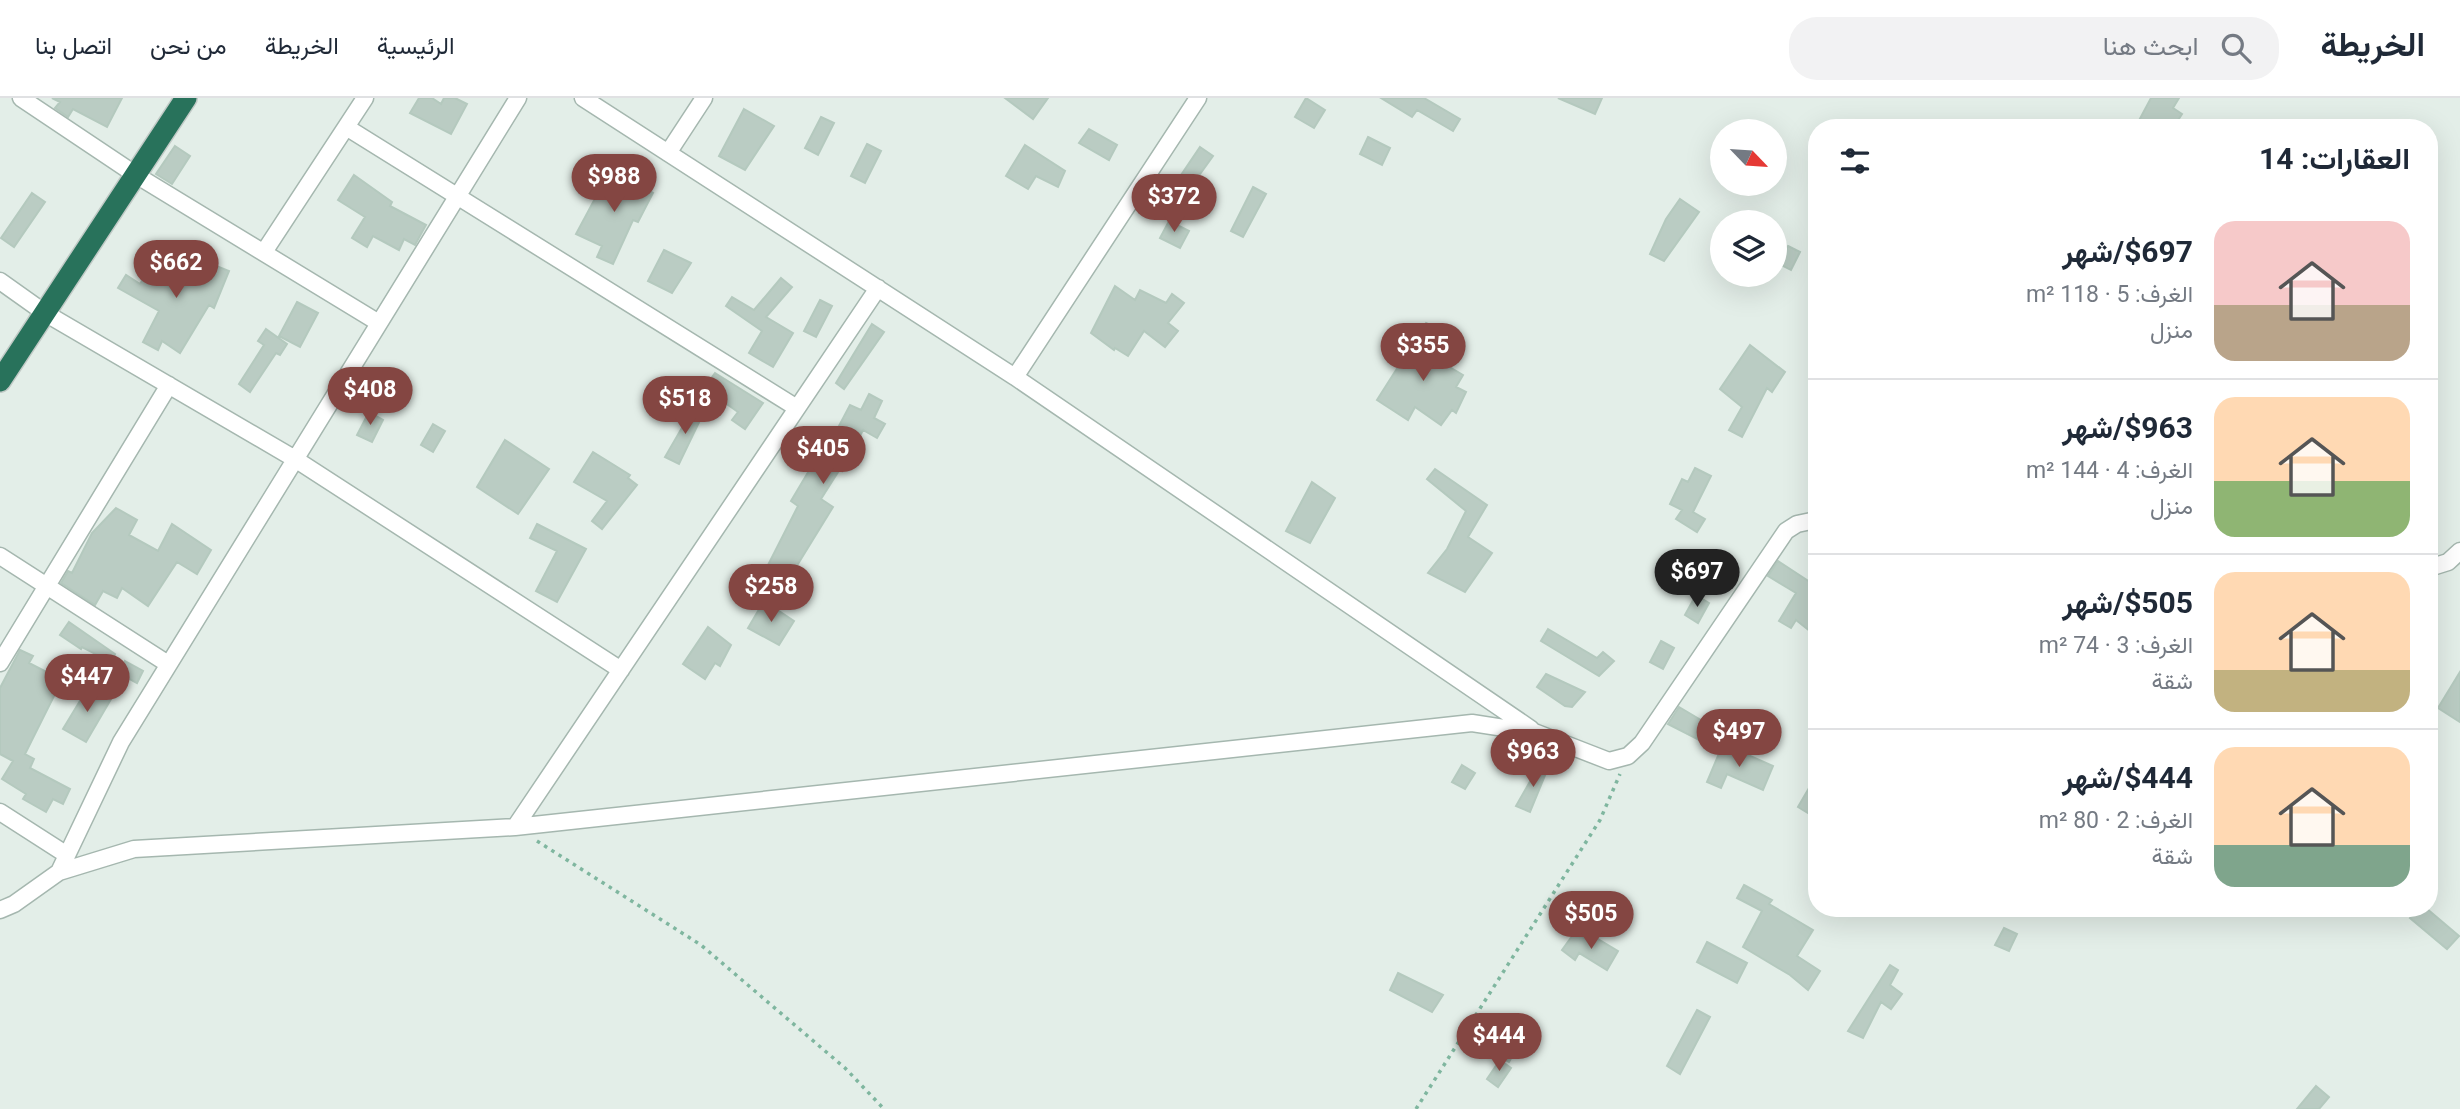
<!DOCTYPE html>
<html lang="ar">
<meta charset="utf-8">
<style>
body{margin:0;font-family:Roboto,Vazirmatn,sans-serif;background:#f2f2f3;color:#1f2937;direction:rtl;height:100vh;display:flex;flex-direction:column;font-size:26px;white-space:nowrap}
*{box-sizing:border-box;margin:0}
p{font-size:23px;color:#747a83}
.icon{flex:none;width:38px;height:38px;fill:none;stroke:currentColor;stroke-width:2;stroke-linecap:round;stroke-linejoin:round}
.map{position:relative;flex:1;overflow:hidden;direction:ltr}
.sheet{position:absolute;left:1808px;top:21px;width:630px;height:798px;display:flex;flex-direction:column;background:#fff;border-radius:28px;box-shadow:0 7px 28px #0002;direction:rtl}
.sheet>*{flex:none}
.needle{width:46px;rotate:115deg}
.buttons{position:absolute;left:1710px;top:21px;display:grid;gap:14px}
.buttons a{display:grid;place-items:center;width:77px;height:77px;border-radius:50%;background:#fff;box-shadow:0 7px 28px #0002;font-size:35px}
.price{position:absolute;translate:-50% -60px;padding:0 16px;border-radius:24px;background:#844642;color:#fff;font-size:23px;line-height:46px;filter:drop-shadow(0 2px 4px #0008)}
.price::after{content:'';position:absolute;left:50%;top:42px;width:21px;height:16px;margin-left:-10px;background:inherit;clip-path:polygon(0 0,100% 0,50% 100%)}
.price.current{background:#222;color:#fff}
ul{padding:0;list-style:none}
li{display:flex;align-items:center;gap:21px;height:175px;padding:0 28px}
li+li{border-top:2px solid #e0e1e3}
li span{display:grid;place-items:center;flex:none;width:196px;height:140px;border-radius:21px;color:#555}
li>.icon{margin-inline-start:auto}
span .icon{width:84px;height:84px;fill:#fffc;stroke-width:1}
li b{font-size:30px}
h2{display:flex;justify-content:space-between;align-items:center;height:84px;padding:0 28px;font-size:30px}
header{display:flex;align-items:center;gap:42px;box-sizing:border-box;height:98px;padding:0 35px;background:#fff;border-bottom:2px solid #e0e1e3}
header strong{font-size:33px}
nav{display:flex;gap:38px;margin-inline-start:auto;font-size:24px}
.search{width:490px;height:63px;background:#f2f2f3;display:flex;align-items:center;gap:18px;box-sizing:border-box;padding:0 24px;border-radius:28px;color:#747a83;font-size:26px}
.map>svg:first-child{display:block}
.building{fill:#baccc3;stroke:#b4c9be;stroke-width:2}
.lines{fill:none;stroke-linecap:round;stroke-linejoin:round}
.street-casing{stroke:#a5b7af;stroke-width:19}
.highway-casing{stroke:#c1cac6;stroke-width:24}
.path{stroke:#7fb69f;stroke-width:3.5;stroke-dasharray:3.5 5;stroke-linecap:butt}
.street{stroke:#fff;stroke-width:16}
.highway{stroke:#28725b;stroke-width:21}
</style>
<header>
<strong>الخريطة</strong>
<div class="search"><svg class="icon" aria-label="search" viewBox="0 0 24 24"><circle cx="10" cy="10" r="6"/><path d="M15 15l6 6"/></svg>ابحث هنا</div>
<nav><a>الرئيسية</a><a>الخريطة</a><a>من نحن</a><a>اتصل بنا</a></nav>
</header>
<div class="map">
<svg width="2460" height="1011" viewBox="0 0 2460 1011">
<rect width="100%" height="100%" fill="#e3eee8"/>
<path class="building" d="M52,0h70l-15,29 -34,-18 -5,8 -13,-9 5,-6z
M419,0h13l9,6 3,-6h11l12,6 -16,30 -41,-21z
M1005,0h43l-15,21z
M1306,0l19,12 -11,18 -19,-11z
M1381,0h43l36,21 -7,12 -36,-21 -5,7z
M1558,0h44l-7,16z
M2151,0h28l-6,10 9,6 -9,14h-38z
M744,11l30,17 -29,44 -26,-14z
M821,19l13,6 -16,32 -13,-7z
M1089,31l28,16 -8,15 -30,-17z
M1368,39l22,11 -8,17 -22,-11z
M867,46l14,7 -16,32 -14,-7z
M1025,47l40,26 -7,16 -22,-11 -8,13 -22,-13z
M175,48l15,10 -18,28 -16,-10z
M1200,49l13,9 -28,39 -12,-8z
M611,71l42,24 -15,29 -5,-2 -20,44 -16,-7 5,-11 -26,-12z
M354,77l38,27 -2,4 36,19 -11,20 -11,-6 -5,11 -26,-14 -6,11 -15,-9 13,-21 -27,-17z
M1253,89l13,7 -23,43 -12,-6z
M32,95l13,9 -31,45 -13,-9z
M1680,101l19,13 -35,49 -14,-7 16,-35z
M1169,123l20,10 -9,17 -20,-10z
M1788,148l12,6 -9,18 -12,-6z
M664,152l27,13 -19,30 -24,-12z
M157,159l35,21 12,-17 25,10 -15,37 -5,-3 -29,48 -18,-12 -4,9 -15,-8 16,-31 -41,-23 8,-13 14,9z
M781,180l11,9 -26,30 27,16 -20,34 -24,-14 13,-22 -36,-25 6,-9 22,13z
M1115,188l20,14 5,-10 26,13 6,-9 12,9 -16,20 10,8 -13,16 -21,-16 -16,25 -13,-8 -1,2 -23,-17z
M820,202l12,6 -16,31 -12,-6z
M297,204l21,11 -18,34 -21,-11z
M1426,225l12,6 -12,24 37,22 -7,12 10,5 -10,21 -4,-3 -11,15 -26,-18 -7,13 -31,-20z
M872,226l12,8 -40,57 -8,-6z
M266,231l21,15 -7,11 -4,-2 -26,39 -11,-8 25,-39 -6,-4z
M1750,247l35,27 -13,20 -5,-4 -25,49 -13,-7 13,-23 -22,-18z
M715,275l48,30 -18,26 -13,-9 6,-8 -34,-24z
M869,296l13,7 -8,17 11,6 -8,14 -14,-8 -21,41 -2,-2 -19,30 12,8 -43,70 -22,-12 30,-59 -7,-5 25,-42 4,3 30,-57 11,5z
M694,309l10,5 -25,52 -14,-7z
M369,314l14,8 -11,22 -15,-7z
M433,326l12,7 -12,21 -12,-7z
M505,342l44,29 -31,45 -41,-27z
M593,354l37,23 -2,3 9,7 -35,44 -10,-8 15,-20 -33,-19z
M1695,370l16,8 -18,36 12,7 -8,13 -21,-13 6,-9 -12,-6 12,-25 6,3z
M1435,371l52,36 -19,32 24,16 -27,39 -37,-19 19,-24 19,-38 -39,-32z
M1312,384l23,16 -25,45 -24,-12z
M116,410l21,12 -8,15 29,16 14,-27 39,26 -14,24 -20,-12 -29,44 -26,-18 -5,10 -14,-7 -8,14 -34,-22 7,-12 4,2 20,-40z
M537,426l49,25 -29,53 -21,-11 21,-40 -27,-13z
M1778,463l38,25v50l-20,-16 -5,8 -12,-7 17,-28 -28,-17z
M1696,497l13,8 -11,20 -13,-8z
M764,503l30,20 -15,24 -31,-17z
M69,524l46,32 -4,8 -29,-15 -1,2 -21,-14z
M708,529l23,18 -11,21 -5,-3 -10,16 -22,-15z
M1548,531l49,29 6,-6 11,9 -15,15 -58,-35z
M1661,543l13,7 -11,21 -13,-7z
M20,552l13,6 -4,7 33,17 -37,74 9,5 -4,9 40,21 -7,15 -10,-5 -7,13 -23,-13 3,-5 -24,-15 11,-18 -13,-7v-66z
M125,563l18,10 -6,12 -18,-10z
M2460,574v50l-22,-14z
M1546,576l39,18 -13,15 -7,-1 -28,-19z
M89,588l22,13 -25,43 -23,-13z
M1679,609l30,18 -8,16 -33,-17z
M1723,646l50,22 -10,24 -36,-16 -6,14 -14,-6z
M1540,666l8,4 -18,44 -14,-6z
M1462,667l13,8 -10,16 -13,-7z
M1816,678v42l-18,-11z
M1744,787l28,15 -3,4 44,26 -16,26 23,15 -12,19 -18,-15 -47,-28 19,-36 -25,-13z
M2418,810h8l33,28 -12,13 -37,-31z
M2004,830l13,6 -8,17 -14,-6z
M1575,834l18,12 3,-6 22,13 -11,19 -28,-17 -4,7 -13,-10z
M1707,844l40,21 -10,20 -40,-21z
M1890,867l8,5 -8,15 12,9 -11,15 -10,-7 -18,36 -15,-7z
M1398,875l45,22 -11,17 -42,-22z
M1697,912l13,7 -30,57 -13,-8z
M1471,927l21,12 5,-9 24,13 -12,21 -45,-24z
M1500,962l11,8 -13,19 -11,-8z
M2316,988l13,11 -10,12h-22z"/>
<g class="lines">
<g class="street-casing">
<path id="street" d="M21,0l115,77 243,148
M583,0l432,279 516,352
M346,29l451,281
M668,55l36,-55
M264,154l101,-154
M0,183l45,32 250,146 326,211
M1015,279l183,-279
M0,458l168,108
M2429,470l19,-6 12,-11
M0,565l169,-278
M0,714l67,43
M515,729l363,-539
M59,774l62,-130 397,-644
M0,812l14,-6 45,-32 75,-23 381,-22 957,-104 65,10 72,28 19,-5 14,-13 144,-212 11,-7 19,-4"/>
</g>
<g class="highway-casing">
<path id="highway" d="M0,283l186,-283"/>
</g>
<path class="path" d="M537,743l164,104 144,123 39,41
M1416,1011l184,-289 20,-46"/>
<use href="#street" class="street"/>
<use href="#highway" class="highway"/>
</g>
</svg>
<div class="buttons">
<a><svg class="needle" viewBox="-14 -14 28 28"><path d="M0-13l5 13h-10z" fill="#e53935"/><path d="M0 13l5-13h-10z" fill="#747a83"/></svg></a>
<a><svg class="icon" aria-label="layers" viewBox="0 0 24 24"><path d="M12 4l9 5-9 5-9-5zM3 14l9 5 9-5"/></svg></a>
</div>
<b class="price" style="left:614px;top:116px">$988</b>
<b class="price" style="left:1174px;top:136px">$372</b>
<b class="price" style="left:176px;top:202px">$662</b>
<b class="price" style="left:1423px;top:285px">$355</b>
<b class="price" style="left:370px;top:329px">$408</b>
<b class="price" style="left:685px;top:338px">$518</b>
<b class="price" style="left:823px;top:388px">$405</b>
<b class="price current" style="left:1697px;top:511px">$697</b>
<b class="price" style="left:771px;top:526px">$258</b>
<b class="price" style="left:87px;top:616px">$447</b>
<b class="price" style="left:1739px;top:671px">$497</b>
<b class="price" style="left:1533px;top:691px">$963</b>
<b class="price" style="left:1591px;top:853px">$505</b>
<b class="price" style="left:1499px;top:975px">$444</b>
<section class="sheet">
<h2>العقارات: 14<svg class="icon" aria-label="filters" viewBox="0 0 24 24"><path d="M4 7h16M4 17h16"/><circle cx="9" cy="7" r="2"/><circle cx="15" cy="17" r="2"/></svg></h2>
<ul>
<li><span style="background:linear-gradient(#f6c9c9 60%,#b9a48a 0)"><svg class="icon" aria-label="home" viewBox="0 0 24 24"><path d="M3 11l9-7 9 7M6 9v11h12V9"/></svg></span><div><b>$697/شهر</b><p>الغرف: 5 · 118 m²</p><p>منزل</p></div></li>
<li><span style="background:linear-gradient(#ffd9b3 60%,#8fb573 0)"><svg class="icon" aria-label="home" viewBox="0 0 24 24"><path d="M3 11l9-7 9 7M6 9v11h12V9"/></svg></span><div><b>$963/شهر</b><p>الغرف: 4 · 144 m²</p><p>منزل</p></div></li>
<li><span style="background:linear-gradient(#ffd9b3 70%,#c2b280 0)"><svg class="icon" aria-label="home" viewBox="0 0 24 24"><path d="M3 11l9-7 9 7M6 9v11h12V9"/></svg></span><div><b>$505/شهر</b><p>الغرف: 3 · 74 m²</p><p>شقة</p></div></li>
<li><span style="background:linear-gradient(#ffd9b3 70%,#7fa58c 0)"><svg class="icon" aria-label="home" viewBox="0 0 24 24"><path d="M3 11l9-7 9 7M6 9v11h12V9"/></svg></span><div><b>$444/شهر</b><p>الغرف: 2 · 80 m²</p><p>شقة</p></div></li>
</ul>
</section>
</div>
